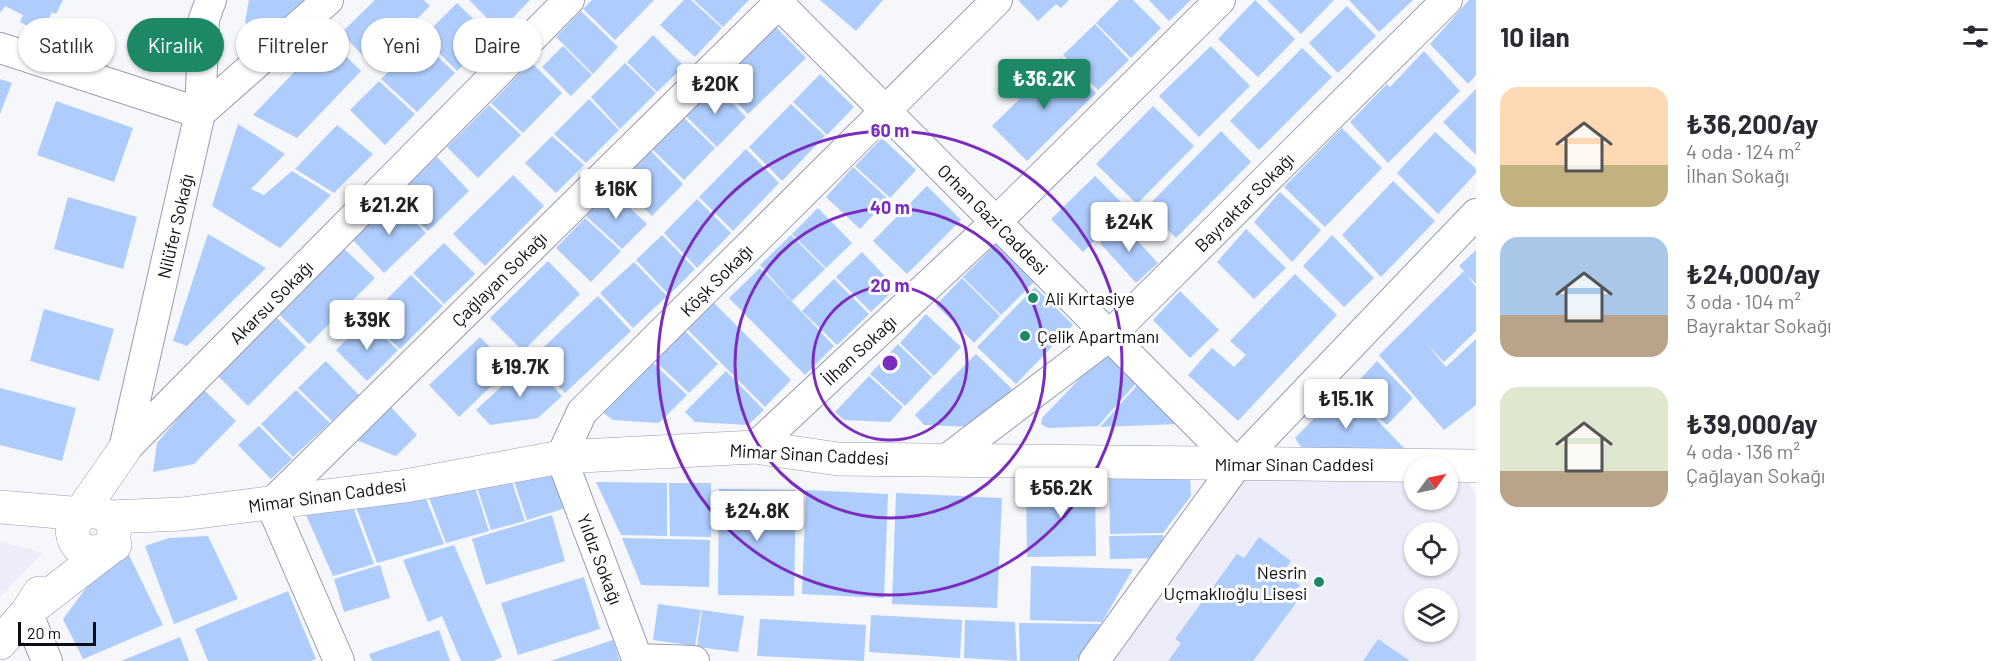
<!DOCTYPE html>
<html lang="tr">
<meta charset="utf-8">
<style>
body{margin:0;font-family:Barlow,sans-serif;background:#f7f7f7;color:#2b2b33;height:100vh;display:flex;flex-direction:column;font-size:22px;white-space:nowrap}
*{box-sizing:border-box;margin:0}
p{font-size:20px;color:#7c7c81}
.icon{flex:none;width:33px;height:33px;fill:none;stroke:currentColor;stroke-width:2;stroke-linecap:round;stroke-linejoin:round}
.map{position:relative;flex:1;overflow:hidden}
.details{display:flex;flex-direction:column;background:#fff;width:540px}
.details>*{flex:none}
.top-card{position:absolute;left:18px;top:18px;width:570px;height:54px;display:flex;gap:12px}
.needle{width:39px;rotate:57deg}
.tools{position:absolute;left:1404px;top:456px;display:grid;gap:12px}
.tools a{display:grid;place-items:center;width:54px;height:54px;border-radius:50%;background:#fff;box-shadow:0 2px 4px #0004;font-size:30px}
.scale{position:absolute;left:18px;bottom:15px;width:78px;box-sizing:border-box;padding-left:6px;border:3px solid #0d0d15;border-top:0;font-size:16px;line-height:21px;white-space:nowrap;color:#0d0d15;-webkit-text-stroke:4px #fff;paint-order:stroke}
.price{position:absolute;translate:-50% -51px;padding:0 14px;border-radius:6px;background:#fff;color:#222;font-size:20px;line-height:39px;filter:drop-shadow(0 2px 3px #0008)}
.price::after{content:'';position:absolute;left:50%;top:36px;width:18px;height:14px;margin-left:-9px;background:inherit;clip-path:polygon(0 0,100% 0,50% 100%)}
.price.active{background:#1c8865;color:#fff}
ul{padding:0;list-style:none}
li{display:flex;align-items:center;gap:18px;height:150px;padding:0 24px}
li span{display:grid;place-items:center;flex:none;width:168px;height:120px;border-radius:18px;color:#555}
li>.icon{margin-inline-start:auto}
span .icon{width:72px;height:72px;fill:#fffc;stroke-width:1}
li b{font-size:26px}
h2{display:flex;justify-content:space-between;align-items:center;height:72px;padding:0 24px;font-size:26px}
.pill{padding:0 21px;border-radius:27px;background:#fff;box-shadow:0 2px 4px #0004;font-size:21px;line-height:54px}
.pill.active{background:#1c8865;color:#fff}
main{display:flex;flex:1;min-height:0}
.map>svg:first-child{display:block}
.built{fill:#ecedf9;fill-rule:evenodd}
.building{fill:#aecdfd}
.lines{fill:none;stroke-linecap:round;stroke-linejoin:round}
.minor-casing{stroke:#999bb0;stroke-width:32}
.tertiary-casing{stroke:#999bb0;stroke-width:34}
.minor{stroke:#fff;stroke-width:30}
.tertiary{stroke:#fff;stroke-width:33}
.ring{fill:none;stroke:#7b2cbf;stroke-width:3}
.poi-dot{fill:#1c8865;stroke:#fff;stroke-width:2}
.labels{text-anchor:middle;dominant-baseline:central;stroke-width:6;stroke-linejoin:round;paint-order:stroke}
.street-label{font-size:18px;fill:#0d0d15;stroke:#fff}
.poi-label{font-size:18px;fill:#0d0d15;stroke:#fff;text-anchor:start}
.centre{fill:#7b2cbf;stroke:#fff;stroke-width:3}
.ring-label{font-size:18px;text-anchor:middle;font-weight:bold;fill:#7b2cbf;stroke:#fff;stroke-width:6;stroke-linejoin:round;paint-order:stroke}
</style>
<main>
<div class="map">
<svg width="1476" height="661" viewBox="0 0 1476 661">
<rect width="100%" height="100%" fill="#f6f7fb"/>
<path class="built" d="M1237,477l177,2v21h34v-20h18l10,14v167h-370zM1414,532h34v34h-34zM1414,598h34v34h-34z
M0,541l43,12 -43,44z"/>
<path class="building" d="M0,0h63l-7,14 -4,-2 -11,21 -21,-11 3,-7 -18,-9 -5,7z
M249,0h62l-46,43 -20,-21z
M375,0h49l6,6 -59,58 -30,-31z
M469,0h61l-30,31z
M592,0h62l-39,40 -32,-31z
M684,0h7l31,28 -27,29 -35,-32z
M694,0h55l-26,27z
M820,0h63l-27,31z
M1018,0h51l-8,8 -5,-4 -18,17z
M1119,0h14l28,28 -30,30 -35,-35z
M1149,0h42l-22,21z
M1255,0l40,39 -37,38 -40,-38z
M1267,0h67l-33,34z
M1349,0h64l-34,32z
M1469,0h7v75l-8,9 -38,-40z
M457,3l35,34 -35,34 -34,-34z
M1347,6l29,30 -38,37 -29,-30z
M581,11l37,36 -25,27 -37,-37z
M1095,24l34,36 -31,30 -35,-35z
M774,25l32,33 -58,56 -32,-32z
M653,35l31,31 -27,26 -30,-30z
M327,38l34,33 -64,67 -44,-23z
M420,40l35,33 -38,39 -36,-33z
M563,46l29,29 -21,21 -29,-29z
M1211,46l39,40 -51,51 -40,-41z
M1302,48l30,29 -73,73 -29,-29z
M1424,51l36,40 -72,72 -38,-41 37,-38 3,3z
M1061,58l35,35 -69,68 -35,-35z
M531,62l31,31 -39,40 -32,-30z
M625,63l31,30 -36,36 -29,-32z
M820,74l34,33 -27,28 -34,-33z
M0,79l12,4 -12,31z
M379,81l36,33 -30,31 -35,-35z
M714,84l32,33 -29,30 -33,-33z
M1476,89v66l-33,-33z
M589,99l30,31 -33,33 -32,-29z
M56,101l77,27 -19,54 -77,-27z
M791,104l34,32 -43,45 -33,-34z
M489,105l32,30 -43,43 -31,-31z
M1153,106l41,40 -57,58 -41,-40z
M682,116l33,32 -31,32 -33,-32z
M238,124l47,30 -34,35 13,6 28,-24 39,24 -51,53 -68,-42z
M337,125l36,29 -39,39 -39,-24z
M1342,128l40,40 -57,59 -41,-40z
M1221,131l30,31 -75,76 -30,-30z
M1435,132l41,37v4l-38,41 -41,-41z
M552,136l32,29 -28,28 -31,-30z
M882,138l34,32 -26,28 -35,-32z
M746,149l33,34 -46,48 -34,-34z
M651,151l32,33 -31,32 -33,-33z
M437,157l32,34 -41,40 -33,-34z
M853,167l35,32 -28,30 -34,-32z
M513,175l31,31 -59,60 -32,-32z
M1095,176l32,32 -44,44 -32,-33z
M1393,181l42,40 -54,56 -39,-42z
M927,186l34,34 -54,54 -34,-33z
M611,190l36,34 -25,25 -36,-33z
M1280,192l41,38 -29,32 -38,-40z
M68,197l69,20 -14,52 -69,-20z
M697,199l34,34 -34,35 -33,-35z
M393,200l33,33 -42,40 -32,-34z
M818,208l34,35 -26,25 -34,-34z
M585,218l36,33 -30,31 -35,-34z
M1121,223l37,40 -22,20 -36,-40z
M1246,229l40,39 -32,31 -37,-37z
M208,234l58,34 -79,78 -14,-5z
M662,235l33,34 -26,26 -33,-35z
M791,235l34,34 -33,32 -32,-36z
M1332,235l42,43 -30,29 -41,-41z
M444,243l31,31 -31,30 -31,-31z
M996,244l38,38 -33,33 -38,-38z
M341,246l34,32 -66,66 -33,-33z
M1476,250v34l-10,-10 10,13v44l-32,31 -19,-20 21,25 30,-28v66l-32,25 -65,-75 85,-84 -5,-5z
M862,252l34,36 -25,24 -35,-35z
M548,261l32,33 -57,57 -33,-33z
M634,262l33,34 -34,32 -33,-35z
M760,268l74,78 -29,29 -76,-77z
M1295,274l42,41 -99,106 -50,-46 24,-27 22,19 12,-12 -16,-14z
M411,275l32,31 -43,43 -33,-30z
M962,278l38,38 -26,27 -38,-38z
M834,279l35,35 -32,31 -35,-34z
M1035,287l38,38 -57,59 -39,-37z
M1180,291l39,39 -29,28 -37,-38z
M598,296l33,35 -66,62 -33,-35z
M713,302l78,78 -26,27 -79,-79z
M44,309l70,20 -15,52 -69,-20z
M273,314l33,33 -58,59 -34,-34z
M926,314l35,33 -27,29 -34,-33z
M365,321l33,29 -31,31 -31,-31z
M683,329l35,35 -29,29 -36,-34z
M480,337l30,31 -51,49 -30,-32z
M898,344l34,33 -27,29 -35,-32z
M1106,351l32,30 -40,45 -50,2 -7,-4 1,-6z
M976,354l36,35 -36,38 -52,-2 -9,-10z
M326,361l33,34 -27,26 -34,-33z
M529,361l33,35 -24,22 -48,7 -14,-15z
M651,361l36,34 -28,28 -46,-3 -12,-9z
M1377,361l36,37 -26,27 -37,-35z
M726,371l38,39 -16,15 -53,-3 -10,-10z
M869,376l34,31 -13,15 -46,-2 -9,-8z
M1140,382l38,42 -78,3z
M1345,387l61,63 -97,4 -8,-7 -6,-9z
M0,388l76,20 -14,53 -62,-16z
M203,389l33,32 -42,43 -41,8 4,-29z
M296,390l34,33 -37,34 -32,-33z
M388,404l29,31 -21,21 -45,-18z
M259,426l33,33 -21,20 -33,-34z
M559,474l10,33 -42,13 -13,-39z
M1190,475l1,21 -28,37 -53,1 -1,-58z
M512,482l13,39 -34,9 -14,-43z
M596,482l71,1v53l-46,-1z
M1095,482l1,74 -69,1 -1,-74z
M669,483h42v54l-41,-1z
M475,487l14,44 -43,12 -18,-48z
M719,489l77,1 -2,106 -76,-1z
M806,490l82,4 -4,104 -82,-4z
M896,493l106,5 -5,110 -105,-4z
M425,496l19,48 -67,19 -21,-56z
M353,507l21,57 -41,12 -27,-61z
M552,515l13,46 -79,24 -14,-46z
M1163,535l1,23 -54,1 -1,-23z
M208,536l30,63 -64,25 -29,-78 24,-8z
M1259,537l32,24 -8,11 17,13 -7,10 6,4 -46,62h-85l13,-18 -6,-4 62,-85 7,4z
M622,538l88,2 -1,47 -68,-2z
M454,545l48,112 -9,4h-32l-19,-45 -14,6 -25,-62z
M128,553l35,72 -80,34 -20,-40 32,-43z
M380,565l10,33 -46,14 -10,-33z
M1031,566l102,3 -31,53 -72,-2z
M584,577l16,52 -82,26 -17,-52z
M288,591l28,68 -5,2h-103l-13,-32z
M658,604l43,6 -6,36 -42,-6z
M702,610l42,6 -6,36 -41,-5z
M871,615l91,5 -2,38 -91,-6z
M760,619l106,6 -2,36 -107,-5z
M965,620l50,2 2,39 -53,-3z
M1019,623l82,1 -25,37h-56z
M439,630l11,31h-78l-3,-7z
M180,637l9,24h-68z
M1378,639l32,22h-47z
M613,640l7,21h-70z"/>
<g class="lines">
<g class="minor-casing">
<path id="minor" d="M775,0l462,464
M0,48l200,65 128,-113
M755,447l242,-226 223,-221
M124,449l76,-336 4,-94 7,-19
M124,450l445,-450
M946,460l163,-124 338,-336
M27,612l20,49
M638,659l56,2
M339,661l-68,-157 511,-504
M638,661l-77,-204 21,-45 415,-412
M1094,661l143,-197 239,-250"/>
</g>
<g class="tertiary-casing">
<path id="tertiary" d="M0,507l83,7c15,-6 27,1 32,16l-5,18 -83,64
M109,517l73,-3 223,-28 156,-29 194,-10 83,12 638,7
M115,545c-18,9 -39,13 -43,-14l5,-13 47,-68
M0,643l27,-31 12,-19"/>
</g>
<use href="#minor" class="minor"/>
<use href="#tertiary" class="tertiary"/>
</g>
<g class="ring">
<circle cx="890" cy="363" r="77"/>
<circle cx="890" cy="363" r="155"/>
<circle cx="890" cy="363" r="232"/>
</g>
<g class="poi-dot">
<circle cx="1033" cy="298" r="6"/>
<circle cx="1025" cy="336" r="6"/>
<circle cx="1319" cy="582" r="6"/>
</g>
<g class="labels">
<g class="street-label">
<text transform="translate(1244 202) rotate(-45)">Bayraktar Sokağı</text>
<text transform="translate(993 219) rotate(45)">Orhan Gazi Caddesi</text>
<text transform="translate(175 226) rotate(-77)">Nilüfer Sokağı</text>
<text transform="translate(499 279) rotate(-45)">Çağlayan Sokağı</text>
<text transform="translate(716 280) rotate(-45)">Köşk Sokağı</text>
<text transform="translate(271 302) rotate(-45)">Akarsu Sokağı</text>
<text transform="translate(859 350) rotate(-43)">İlhan Sokağı</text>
<text transform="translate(809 454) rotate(3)">Mimar Sinan Caddesi</text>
<text x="1294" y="464">Mimar Sinan Caddesi</text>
<text transform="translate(327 495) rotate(-8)">Mimar Sinan Caddesi</text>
<text transform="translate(600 559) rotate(69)">Yıldız Sokağı</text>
</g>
<g class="poi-label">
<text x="1045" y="298">Ali Kırtasiye</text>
<text x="1037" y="336">Çelik Apartmanı</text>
<text x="1307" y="572" text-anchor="end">Nesrin<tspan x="1307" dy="21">Uçmaklıoğlu Lisesi</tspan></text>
</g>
</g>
<circle cx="890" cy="363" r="9" class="centre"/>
<g class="ring-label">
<text x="890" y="137">60 m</text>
<text x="890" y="214">40 m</text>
<text x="890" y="292">20 m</text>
</g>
</svg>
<div class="tools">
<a><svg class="needle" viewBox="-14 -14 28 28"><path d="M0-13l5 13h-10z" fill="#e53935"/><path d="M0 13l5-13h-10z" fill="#7c7c81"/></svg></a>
<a><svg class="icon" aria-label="locate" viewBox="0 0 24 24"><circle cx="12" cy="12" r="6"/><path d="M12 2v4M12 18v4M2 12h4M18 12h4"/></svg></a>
<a><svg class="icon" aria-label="layers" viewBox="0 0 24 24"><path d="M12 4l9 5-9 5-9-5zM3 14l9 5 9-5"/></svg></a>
</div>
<div class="scale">20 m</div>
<b class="price active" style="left:1044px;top:110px">₺36.2K</b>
<b class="price" style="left:715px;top:115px">₺20K</b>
<b class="price" style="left:616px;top:220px">₺16K</b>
<b class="price" style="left:389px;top:236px">₺21.2K</b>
<b class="price" style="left:1129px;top:253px">₺24K</b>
<b class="price" style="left:367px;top:351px">₺39K</b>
<b class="price" style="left:520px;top:398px">₺19.7K</b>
<b class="price" style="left:1346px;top:430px">₺15.1K</b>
<b class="price" style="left:1061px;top:519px">₺56.2K</b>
<b class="price" style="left:757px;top:542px">₺24.8K</b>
<div class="top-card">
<a class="pill">Satılık</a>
<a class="pill active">Kiralık</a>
<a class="pill">Filtreler</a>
<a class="pill">Yeni</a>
<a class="pill">Daire</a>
</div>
</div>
<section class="details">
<h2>10 ilan<svg class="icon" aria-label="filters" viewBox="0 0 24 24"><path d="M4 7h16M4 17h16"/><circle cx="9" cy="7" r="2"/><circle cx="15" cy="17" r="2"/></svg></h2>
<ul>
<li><span style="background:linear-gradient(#ffd9b3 65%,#c2b280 0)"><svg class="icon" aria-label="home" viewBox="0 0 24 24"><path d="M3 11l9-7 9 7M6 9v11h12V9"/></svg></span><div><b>₺36,200/ay</b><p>4 oda · 124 m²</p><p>İlhan Sokağı</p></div></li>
<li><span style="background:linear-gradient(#a9c7e8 65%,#b9a48a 0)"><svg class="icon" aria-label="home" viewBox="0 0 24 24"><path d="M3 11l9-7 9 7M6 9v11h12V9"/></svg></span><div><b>₺24,000/ay</b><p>3 oda · 104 m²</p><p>Bayraktar Sokağı</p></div></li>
<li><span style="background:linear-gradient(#dfe7d0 70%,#b9a48a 0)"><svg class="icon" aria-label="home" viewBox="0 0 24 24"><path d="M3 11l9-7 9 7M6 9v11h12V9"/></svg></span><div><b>₺39,000/ay</b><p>4 oda · 136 m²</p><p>Çağlayan Sokağı</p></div></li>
</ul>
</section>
</main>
